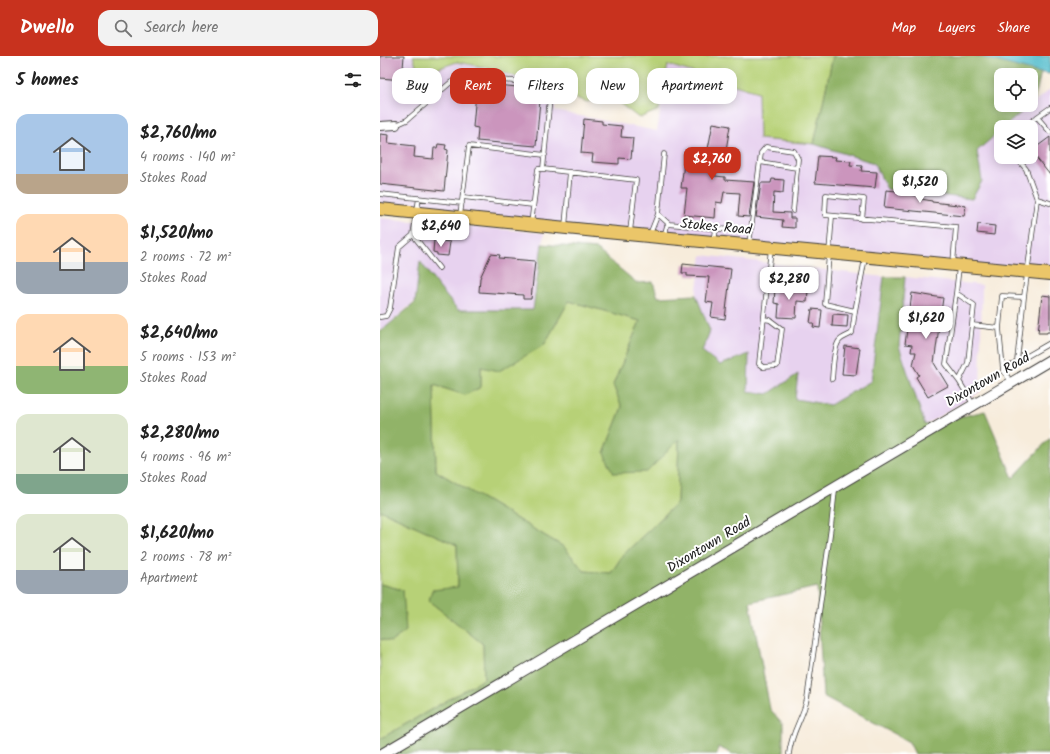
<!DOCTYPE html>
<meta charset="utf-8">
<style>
body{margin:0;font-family:Kalam,sans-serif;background:#f2f2f2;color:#222;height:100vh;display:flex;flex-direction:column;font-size:15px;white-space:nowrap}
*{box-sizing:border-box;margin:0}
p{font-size:13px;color:#767676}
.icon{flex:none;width:22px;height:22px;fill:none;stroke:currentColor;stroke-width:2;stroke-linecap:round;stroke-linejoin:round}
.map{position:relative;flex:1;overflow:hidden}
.side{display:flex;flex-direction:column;background:#fff;width:380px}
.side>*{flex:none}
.top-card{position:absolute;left:12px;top:12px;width:380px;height:36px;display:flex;gap:8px}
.fabs{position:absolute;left:614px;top:12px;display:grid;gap:8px}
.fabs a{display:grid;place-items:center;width:44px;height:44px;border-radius:8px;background:#fff;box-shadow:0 2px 10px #0003;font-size:20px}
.price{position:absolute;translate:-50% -34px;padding:0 9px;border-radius:8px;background:#fff;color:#222;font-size:13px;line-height:26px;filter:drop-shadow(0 1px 2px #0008)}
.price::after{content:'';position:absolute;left:50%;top:24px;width:12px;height:9px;margin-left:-6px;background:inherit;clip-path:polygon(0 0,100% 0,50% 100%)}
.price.active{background:#c8321e;color:#fff}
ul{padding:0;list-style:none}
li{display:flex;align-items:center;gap:12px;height:100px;padding:0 16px}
li span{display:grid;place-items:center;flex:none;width:112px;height:80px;border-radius:12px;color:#555}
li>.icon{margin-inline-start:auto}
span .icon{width:48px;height:48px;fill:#fffc;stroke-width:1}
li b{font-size:17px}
h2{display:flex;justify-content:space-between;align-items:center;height:48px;padding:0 16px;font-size:17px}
.chip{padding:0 14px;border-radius:12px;background:#fff;box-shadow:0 2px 10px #0003;font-size:14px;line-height:36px}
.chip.active{background:#c8321e;color:#fff}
header{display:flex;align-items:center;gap:24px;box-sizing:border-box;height:56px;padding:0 20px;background:#c8321e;color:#fff}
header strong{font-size:19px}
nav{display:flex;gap:22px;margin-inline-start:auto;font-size:14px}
.search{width:280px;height:36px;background:#f2f2f2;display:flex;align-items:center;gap:10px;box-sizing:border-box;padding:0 14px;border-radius:12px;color:#767676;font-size:15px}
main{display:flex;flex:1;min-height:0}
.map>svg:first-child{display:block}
.built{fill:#e7d2ef}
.green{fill:#b7d177;stroke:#6a764a}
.forest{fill:#91b368;stroke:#566842;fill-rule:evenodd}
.water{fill:#4fbbcb;stroke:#366c74}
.building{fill:#cb95bd}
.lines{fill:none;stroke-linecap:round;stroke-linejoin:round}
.service-casing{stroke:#3d3b39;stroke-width:5.5}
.minor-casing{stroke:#3d3b39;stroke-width:10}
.tertiary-casing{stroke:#3d3b39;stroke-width:12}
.primary-casing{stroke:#3d3b39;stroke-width:14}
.service{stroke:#fff;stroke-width:4}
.minor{stroke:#fff;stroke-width:8}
.tertiary{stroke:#fff;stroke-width:10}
.primary{stroke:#ebc669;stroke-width:12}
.labels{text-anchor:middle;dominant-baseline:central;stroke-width:4;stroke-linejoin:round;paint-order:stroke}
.street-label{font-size:14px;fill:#1c1c1c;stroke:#fff}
</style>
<header>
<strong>Dwello</strong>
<div class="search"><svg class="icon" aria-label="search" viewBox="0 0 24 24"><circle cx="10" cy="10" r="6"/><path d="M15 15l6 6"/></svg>Search here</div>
<nav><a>Map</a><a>Layers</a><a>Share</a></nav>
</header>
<main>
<section class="side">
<h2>5 homes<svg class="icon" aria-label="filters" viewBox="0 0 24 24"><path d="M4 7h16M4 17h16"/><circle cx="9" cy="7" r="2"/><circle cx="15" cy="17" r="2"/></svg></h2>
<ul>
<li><span style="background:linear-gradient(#a9c7e8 75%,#b9a48a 0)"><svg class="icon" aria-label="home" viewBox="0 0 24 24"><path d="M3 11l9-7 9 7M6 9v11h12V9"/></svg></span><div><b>$2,760/mo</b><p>4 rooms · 140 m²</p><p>Stokes Road</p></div></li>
<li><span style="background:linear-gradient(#ffd9b3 60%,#9aa5b1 0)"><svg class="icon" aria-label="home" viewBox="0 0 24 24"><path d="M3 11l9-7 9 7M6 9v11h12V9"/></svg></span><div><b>$1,520/mo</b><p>2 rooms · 72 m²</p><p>Stokes Road</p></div></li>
<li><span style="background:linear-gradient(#ffd9b3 65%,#8fb573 0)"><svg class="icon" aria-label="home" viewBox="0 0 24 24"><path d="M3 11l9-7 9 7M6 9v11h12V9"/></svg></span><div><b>$2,640/mo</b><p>5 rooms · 153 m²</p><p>Stokes Road</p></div></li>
<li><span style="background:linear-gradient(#dfe7d0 75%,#7fa58c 0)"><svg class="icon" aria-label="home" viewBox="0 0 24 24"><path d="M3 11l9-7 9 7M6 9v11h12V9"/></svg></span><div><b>$2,280/mo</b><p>4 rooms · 96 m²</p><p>Stokes Road</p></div></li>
<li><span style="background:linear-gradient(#dfe7d0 70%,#9aa5b1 0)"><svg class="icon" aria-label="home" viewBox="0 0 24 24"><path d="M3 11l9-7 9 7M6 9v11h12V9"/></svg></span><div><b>$1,620/mo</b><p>2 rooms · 78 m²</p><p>Apartment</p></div></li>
</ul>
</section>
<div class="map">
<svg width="670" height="698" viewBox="0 0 670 698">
<rect width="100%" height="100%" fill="#fff"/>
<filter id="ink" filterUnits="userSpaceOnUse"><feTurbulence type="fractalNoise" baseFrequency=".025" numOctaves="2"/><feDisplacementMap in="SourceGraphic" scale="8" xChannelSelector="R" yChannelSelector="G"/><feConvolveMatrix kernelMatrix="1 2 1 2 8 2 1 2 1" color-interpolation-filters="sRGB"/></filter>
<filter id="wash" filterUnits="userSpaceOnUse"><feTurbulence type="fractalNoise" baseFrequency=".012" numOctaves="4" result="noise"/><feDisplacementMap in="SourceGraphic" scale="16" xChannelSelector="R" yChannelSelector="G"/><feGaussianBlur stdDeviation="0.9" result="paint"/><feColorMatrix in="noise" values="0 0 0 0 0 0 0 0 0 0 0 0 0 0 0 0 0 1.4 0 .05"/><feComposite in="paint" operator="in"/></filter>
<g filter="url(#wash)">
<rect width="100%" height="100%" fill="#f7ecdb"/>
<path class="built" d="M0,0h33l6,19 38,-13 37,7 62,22 -1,20 102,20 11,-66 90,27 1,47 55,5 60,19 108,18 -6,-30 25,-21v27h30v-30h-27l46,-38v185l-670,-65z
M0,162l164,15 -11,77h-75l-21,-25 -17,-23 -5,39 -35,31z
M322,199l182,22 -13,104 -41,24 -35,-6 3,-24 -30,19 -20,-3 -46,-40 -6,-56z
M525,221l77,8 -2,107 -55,33 -26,-79z"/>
<path class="green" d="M33,0h420l-19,88 -55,-5 -1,-47 -90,-27 -9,45 -20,8 -29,-22 -23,6 -93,-33 -37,-7 -38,13z
M189,245l71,20 -27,64 9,22 -18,46 75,-15 -2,65 -54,52 -12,18 -27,-2 -20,-24 -128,-76 -2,-86 31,10 16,-8v-20l63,-22z
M0,454l77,35 1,43 -26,2 -3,11 54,43 1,35 -104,60v-100l11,3 12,-52 -23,-6z"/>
<path class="forest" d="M453,0h217v14l-9,2 -7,30 -3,2v-29h-30v30h29l-26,22h-3v3l-24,21 5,30 -10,18 -85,-10 -13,-26 -60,-19z
M162,188l54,5 41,34 16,-1 5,15 38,-2 14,36 -8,20 18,14 29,-11 -1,37 20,3 30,-20 -3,25 35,6 41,-24 13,-104h21l-6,69 26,79 60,-14 28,67 37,-40v316h-135l-6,-12 -86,-46 -6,-109 -67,15 20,107 13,15v30h-50l-15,-7 -1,7h-337v-15l104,-60 -1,-35 -54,-43 3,-11 26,-3 -1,-42 -77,-35v-178l35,-29 5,-42 17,24 21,25h75zM189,245l71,20 -27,64 9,22 -18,46 10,20 33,-1 32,-33 -2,64 -54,52 -12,18 -27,-2 -20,-24 -128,-76 -2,-86 31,10 16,-8v-20l18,4 45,-26z
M0,528l23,6 3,41 -15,11 -11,-3z"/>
<path class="water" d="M597,0h73v18l-14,-2z"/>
<g id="blocks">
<path class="building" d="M0,0h24l-2,24 -22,-2z
M116,29l22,2 -1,10 23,3 -4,46 -59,-5 1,-13 -5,-1 3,-34 14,1v-3l5,1z
M204,63l18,2v3l20,2 -1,11 12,1 -2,21 -12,-1v6l-27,-2 1,-8 -12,-1z
M333,67l17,3 -4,24 -8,-2 -3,28 10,1v3l29,2 -5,35 -11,-1 2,-23 -16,-1 -2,11 -6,-1 -1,16 -31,-3 3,-27h-6l3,-25 11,1 1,-11 11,1z
M0,78l9,1 -1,8 27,3 -1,11 19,2 1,-11h3l1,-4 8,1 -1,4 3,1 -4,41 -64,-7z
M670,81v38l-19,-24z
M438,100l18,1 -1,3 16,1 -1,4 12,1 -1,5 16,1 -2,16 -60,-5z
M392,123l12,1 -1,13 -9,-1 -1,20 17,1v5h5v10l-13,-1 1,-7 -27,-3 5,-34h10z
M506,134l22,2v2l14,2 -1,3 11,2v1l34,4 -2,10 -80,-8z
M598,168l17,2 -1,9 -17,-2z
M54,184l16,2 -2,14 -11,-1v-2l-4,-1z
M111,198l9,1 -1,3 36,3 -4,38h-8v-4l-44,-3 1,-14z
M303,208l48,5 -6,50 -14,-2 2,-14 -7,-1 3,-25 -22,-1v-3h-5z
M395,232l33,2 -1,12 -10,-1 -1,17 -18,-1 1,-13 -5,-1z
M532,237l31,5 -9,65 14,23 -20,11 -12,-20 3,-2 -6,-10 3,-13h-5l1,-7 -7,-1z
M662,239l8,1v36h-3v1h-9z
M432,253l10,1 -2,18 -7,-1 1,-4h-4z
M453,258l15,1 -1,12 -15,-1z
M465,290l15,2 -4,27 -14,-1z"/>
</g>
</g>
<g filter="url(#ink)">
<use href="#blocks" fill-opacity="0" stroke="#3d3b39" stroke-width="1"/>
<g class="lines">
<g class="service-casing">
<path id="service" d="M657,61l13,-9
M16,69l11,-5 43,-37 7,-4 12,-2 55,5 20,6 5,4 1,5 -7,72
M645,71l12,-10 13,15
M636,101l10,12 11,30 13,4
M380,106l37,6
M0,138l82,9
M83,141l70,8
M278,158l11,10 82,8
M80,160l9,-70 76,9
M452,160l-7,88 30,7 10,-53
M482,163l2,-20 -38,-4 -1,20 131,12 -3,37
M151,168l7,-55h5l93,11 -6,52
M185,171l5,-55
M270,178l8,-20 6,-60
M33,179l26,33
M284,180l3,-10 2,-2
M334,186l2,-13
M369,189l12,-92 5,-6 28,4 4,8 -5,52
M579,211l-3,26 18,12 -6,58 -9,18 14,23
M576,237l-10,71 13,17
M0,261l6,-1 4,-8 9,-61 14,-12 6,-37
M384,263l6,1 12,9 -5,37 -14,1 -4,-3 12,-116
M592,269l27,3 3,-32 22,1
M619,272l4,42
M637,305l7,-64 13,-98
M452,323c1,-9 1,-30 7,-38 3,-4 9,-5 13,-8l3,-22
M631,326l-8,-12 47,-27
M409,698c2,-22 14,-36 18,-55l24,-172 4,-38"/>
</g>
<g class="minor-casing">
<path id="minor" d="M0,70l16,-1"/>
</g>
<g class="tertiary-casing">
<path id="tertiary" d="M2,698l668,-394"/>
</g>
<g class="primary-casing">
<path id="primary" d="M0,153l216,22 454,43"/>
</g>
<use href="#service" class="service"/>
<use href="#minor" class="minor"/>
<use href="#tertiary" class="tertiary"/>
<use href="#primary" class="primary"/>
</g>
</g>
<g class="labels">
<g class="street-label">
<text transform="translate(336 171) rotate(5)">Stokes Road</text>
<text transform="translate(608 324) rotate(-30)">Dixontown Road</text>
<text transform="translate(329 489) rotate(-31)">Dixontown Road</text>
</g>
</g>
</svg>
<div class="fabs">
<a><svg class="icon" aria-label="locate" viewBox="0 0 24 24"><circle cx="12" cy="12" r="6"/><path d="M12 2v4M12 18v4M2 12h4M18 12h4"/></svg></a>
<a><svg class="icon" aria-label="layers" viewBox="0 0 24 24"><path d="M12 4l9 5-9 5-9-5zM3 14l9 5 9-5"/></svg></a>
</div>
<b class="price active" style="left:332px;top:125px">$2,760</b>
<b class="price" style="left:540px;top:148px">$1,520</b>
<b class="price" style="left:61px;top:192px">$2,640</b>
<b class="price" style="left:409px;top:245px">$2,280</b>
<b class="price" style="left:546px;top:284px">$1,620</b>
<div class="top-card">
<a class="chip">Buy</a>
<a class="chip active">Rent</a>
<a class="chip">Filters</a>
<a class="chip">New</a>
<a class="chip">Apartment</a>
</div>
</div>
</main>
